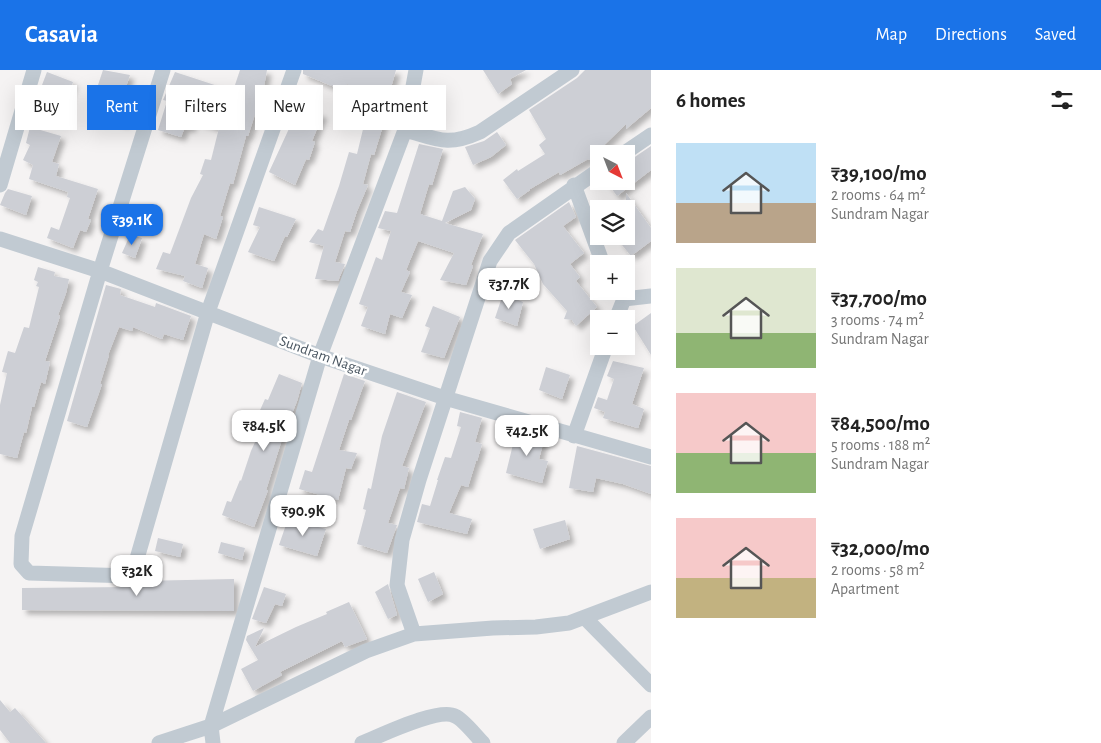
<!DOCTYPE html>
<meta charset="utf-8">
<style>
body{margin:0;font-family:"Alegreya Sans",sans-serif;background:#f2f2f2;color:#222;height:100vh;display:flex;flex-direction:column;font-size:19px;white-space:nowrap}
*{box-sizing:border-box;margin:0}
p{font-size:16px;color:#767676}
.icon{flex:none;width:28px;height:28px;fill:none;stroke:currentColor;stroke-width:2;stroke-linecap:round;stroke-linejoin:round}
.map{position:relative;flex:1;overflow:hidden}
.panel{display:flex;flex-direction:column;background:#fff;width:450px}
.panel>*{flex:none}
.hud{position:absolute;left:15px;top:15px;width:475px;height:45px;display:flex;gap:10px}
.needle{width:32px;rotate:138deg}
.tools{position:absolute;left:590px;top:75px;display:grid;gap:10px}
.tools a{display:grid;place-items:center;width:45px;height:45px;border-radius:0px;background:#fff;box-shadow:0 5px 20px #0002;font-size:25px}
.price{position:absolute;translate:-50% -42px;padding:0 11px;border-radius:10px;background:#fff;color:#222;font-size:16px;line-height:32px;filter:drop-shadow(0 1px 2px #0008)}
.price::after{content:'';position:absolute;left:50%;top:30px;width:15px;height:11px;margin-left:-8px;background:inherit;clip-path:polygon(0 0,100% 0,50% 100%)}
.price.active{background:#1a73e8;color:#fff}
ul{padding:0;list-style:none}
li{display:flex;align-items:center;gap:15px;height:125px;padding:0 25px}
li span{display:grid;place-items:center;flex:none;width:140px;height:100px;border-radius:0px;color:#555}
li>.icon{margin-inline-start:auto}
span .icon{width:60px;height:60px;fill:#fffc;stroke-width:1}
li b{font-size:21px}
h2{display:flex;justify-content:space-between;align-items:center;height:60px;padding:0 25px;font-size:21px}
.pill{padding:0 18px;border-radius:0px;background:#fff;box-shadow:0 5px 20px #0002;font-size:18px;line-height:45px}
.pill.active{background:#1a73e8;color:#fff}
header{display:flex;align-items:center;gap:30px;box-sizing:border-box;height:70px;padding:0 25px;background:#1a73e8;color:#fff}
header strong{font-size:24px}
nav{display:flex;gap:28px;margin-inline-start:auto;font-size:18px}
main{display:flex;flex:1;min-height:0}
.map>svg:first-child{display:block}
.building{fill:#cdcfd5;filter:url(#shadow)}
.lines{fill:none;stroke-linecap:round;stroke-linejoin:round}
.minor{stroke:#c1cad2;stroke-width:15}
.labels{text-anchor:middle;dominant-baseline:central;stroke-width:5;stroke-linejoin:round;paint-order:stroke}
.street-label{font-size:15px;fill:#4a5661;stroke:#fff}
</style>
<header>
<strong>Casavia</strong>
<nav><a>Map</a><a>Directions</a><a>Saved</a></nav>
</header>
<main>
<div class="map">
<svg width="651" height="673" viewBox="0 0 651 673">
<defs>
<filter id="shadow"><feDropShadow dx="4.5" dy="4.5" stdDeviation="2.5" flood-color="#0004"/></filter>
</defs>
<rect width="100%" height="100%" fill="#f5f3f3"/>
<path class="building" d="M103,0l27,5 -9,26 8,3 -5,20 -30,-13 8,-25 -4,-1z
M240,0h27l-3,16 -16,50h-2l-13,48 -3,-1 -10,33 3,1 -7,22 -12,-5 -9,30 13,4 -6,20 -19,-7 2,-5 -29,-7 7,-17 7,2 21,-56 12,-23 -3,-1 5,-15 6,1 8,-32 -26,-8 -2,8 -6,-1 -4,10 -23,-7 9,-29 -4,-1 12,-28 58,19z
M303,0h93l-10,35 3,1 -15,49 -3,-1 -8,30 5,1 -11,26 -7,21 -5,-1 -10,31 10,2 -7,17 -23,-2 9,-33 -15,-4 9,-13 5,2 16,-45 10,-34 8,2 8,-33 -4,-2 9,-25 -23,-10 -3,7 -41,-17z
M483,0h43l-16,9 2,5 -14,10z
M585,0h66v38l-25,21v-5l-25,24 1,2 -13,10 -1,-1 -28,16 -1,-3 -29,17v1l-13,9 -14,-19 14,-11 1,2 27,-17 -6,-9 7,-6 -17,-29 48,-32z
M47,2l26,10 -12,35 -27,-11z
M299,37l24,7 -11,27 3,1 -6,18 -3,-1 -11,26 -26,-13z
M30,57l31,9 -9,26 7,2 -3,12 42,13 -10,30 3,1 -5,12 -6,-2 -7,18 -26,-10 4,-11 8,3 11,-32 -3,-1 1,-5 -39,-13 4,-14 -10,-5 7,-15 -4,-2z
M497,62l9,13 -15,12 -18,8 -8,-18 19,-6z
M419,74l24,5 -11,36 -3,-1 -9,30 22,7 11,-30 12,-4 10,12 -4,11 -26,13 38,11 -12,31 2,1 -7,19 -26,-5 14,-27 -36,-12 -12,29 4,2 -9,20 11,3 -10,23 -12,-4 -5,20 -24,-8 7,-19 -9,-3 17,-47 6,3 9,-29 -13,-3 7,-17 12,2z
M651,76v24l-34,26 -11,-15h20v-18z
M8,119l24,7 -6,19 -26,-10 5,-12z
M626,123l25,35v13l-20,15 -13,-16 4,-4h4z
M569,132l7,15 -13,9 21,27 -14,11 10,13 -4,4 21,26 -21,19 -4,-6 -8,-1 3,-8 -24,-27 -9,-20 -19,-24z
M259,137l37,12 -9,18 -2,-1 -11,25 -26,-9 12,-25 -7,-2z
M130,165l12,3 -7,20 -13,-5z
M38,197l17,5 -1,4 15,3 -3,14 -8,22 2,1 -15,45 5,1 -5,22 -4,-2 -7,25h-2l-6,26 -2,-1 -7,26 -17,-4v-49l7,-32 -5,-1 6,-21 7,2 9,-26 5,1 10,-41 -3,-1 2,-4 -4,-2z
M106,215l15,4 -1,6 35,12 1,-4 35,13 -8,24 -19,-6 -2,5 -29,-12 -1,4 -13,-4 -11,28h1l-9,29h2l-15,43 -20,-6z
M503,224l20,8 -6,24 -22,-8z
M433,236l27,11 -16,41 -23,-6 9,-24 -5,-2z
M651,243v42l-18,-29z
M613,291l31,7 -12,36 12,5 -6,19 -35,-10 2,-6 -11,-4 4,-11 9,3 7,-21 -7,-3z
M546,297l24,8 -8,24 -23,-9z
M279,304l23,9 -5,18 -14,35 -17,54h2l-14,37 -32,-12 5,-14 4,1 9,-22 1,1 10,-30 14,-31 -8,-3 8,-18 3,1z
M344,304l21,7 -14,39h-2l-10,30 18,3 -6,16 -5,-1 -8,32 -39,-11 6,-19 7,2z
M397,322l29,10 -24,64 7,2 -5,21 -4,-1 -12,35 9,2 -10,28 -30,-9 9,-34 -3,-1 5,-21 3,1 11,-53z
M460,342l22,6 -7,24 7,2 -5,17h-1l-8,26 -7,-2 -12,28 23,6 -5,15 -50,-12 5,-18 8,2 8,-26h-1l8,-23 6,1 10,-31 -4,-1z
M517,358l28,8 -6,23 9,2 -6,22 -36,-10z
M577,376l74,20v28l-28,-10 -27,-6 -3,14 -24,-4z
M288,449l38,10 -9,27 -38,-11z
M565,450l5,19 -30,10 -7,-20z
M158,468l25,6 -3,13 -25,-6z
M221,472l24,6 -3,12 -24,-7z
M434,502l9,22 -15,8 -10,-23z
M234,509v32l-212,-1v-22l110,-1v-2l7,-4z
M388,514l9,31 -9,4 -13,-27z
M264,517l22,7 -4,12 -7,-2 -9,19 -14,-4z
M349,532l18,37 -22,8 -3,-6 -62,31 2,3 -29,16 -12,-22 17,-9 -12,-20 1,-4 17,-8 -9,19 41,-20 31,-13 -1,-2z
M0,630l10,12 5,-4 31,35h-36l-10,-13z"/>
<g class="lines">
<path class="minor" d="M163,0l-63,201 -78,265 -1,28 8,9 103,3 76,-264 86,-242
M405,60c32,9 42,17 75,2l92,-62
M623,84l28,-19
M0,115l34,-115
M574,115l29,79
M0,169l100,32 220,85 125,42 206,59
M618,221l6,8 27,-3
M616,249l8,-20
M574,366l32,-90
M585,548l66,67
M414,564l-17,-49 5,-45 17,-60 71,-219 19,-28 90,-63
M159,673l52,-17 155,-75 48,-17 79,-6 43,-1 33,-4 82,-31
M213,673l-2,-17 109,-370 85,-226 11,-60
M362,673c18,-7 77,-36 93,-27 9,4 20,19 28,27
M624,673l27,-26"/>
</g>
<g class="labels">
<g class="street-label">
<text transform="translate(323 286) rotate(20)">Sundram Nagar</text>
</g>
</g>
</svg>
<div class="tools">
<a><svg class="needle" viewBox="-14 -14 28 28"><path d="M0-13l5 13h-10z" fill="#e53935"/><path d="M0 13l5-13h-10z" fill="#767676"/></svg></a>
<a><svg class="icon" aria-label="layers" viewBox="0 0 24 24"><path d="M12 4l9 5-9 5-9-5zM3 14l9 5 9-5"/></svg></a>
<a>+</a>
<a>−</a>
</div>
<b class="price active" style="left:132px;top:176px">₹39.1K</b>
<b class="price" style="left:509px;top:240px">₹37.7K</b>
<b class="price" style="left:264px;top:382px">₹84.5K</b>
<b class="price" style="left:527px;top:387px">₹42.5K</b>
<b class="price" style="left:303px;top:467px">₹90.9K</b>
<b class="price" style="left:137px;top:527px">₹32K</b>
<div class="hud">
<a class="pill">Buy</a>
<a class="pill active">Rent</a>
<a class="pill">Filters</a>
<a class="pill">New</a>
<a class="pill">Apartment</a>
</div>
</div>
<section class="panel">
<h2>6 homes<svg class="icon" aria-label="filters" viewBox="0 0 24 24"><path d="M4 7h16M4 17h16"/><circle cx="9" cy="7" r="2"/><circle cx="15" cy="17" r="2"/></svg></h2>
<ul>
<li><span style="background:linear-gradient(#bfe0f5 60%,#b9a48a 0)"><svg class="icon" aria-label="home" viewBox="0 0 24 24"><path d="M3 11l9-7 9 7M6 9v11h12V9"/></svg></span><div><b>₹39,100/mo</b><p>2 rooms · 64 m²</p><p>Sundram Nagar</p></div></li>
<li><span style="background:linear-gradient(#dfe7d0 65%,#8fb573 0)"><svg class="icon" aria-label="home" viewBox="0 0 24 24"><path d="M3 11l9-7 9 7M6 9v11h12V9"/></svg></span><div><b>₹37,700/mo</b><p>3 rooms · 74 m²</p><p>Sundram Nagar</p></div></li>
<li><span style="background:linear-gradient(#f6c9c9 60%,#8fb573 0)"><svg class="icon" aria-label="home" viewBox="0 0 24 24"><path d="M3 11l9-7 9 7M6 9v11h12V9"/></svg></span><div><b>₹84,500/mo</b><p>5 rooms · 188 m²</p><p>Sundram Nagar</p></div></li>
<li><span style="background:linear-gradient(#f6c9c9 60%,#c2b280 0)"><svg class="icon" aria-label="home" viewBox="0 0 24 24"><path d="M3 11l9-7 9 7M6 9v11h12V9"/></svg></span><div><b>₹32,000/mo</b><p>2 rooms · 58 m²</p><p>Apartment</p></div></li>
</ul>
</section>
</main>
